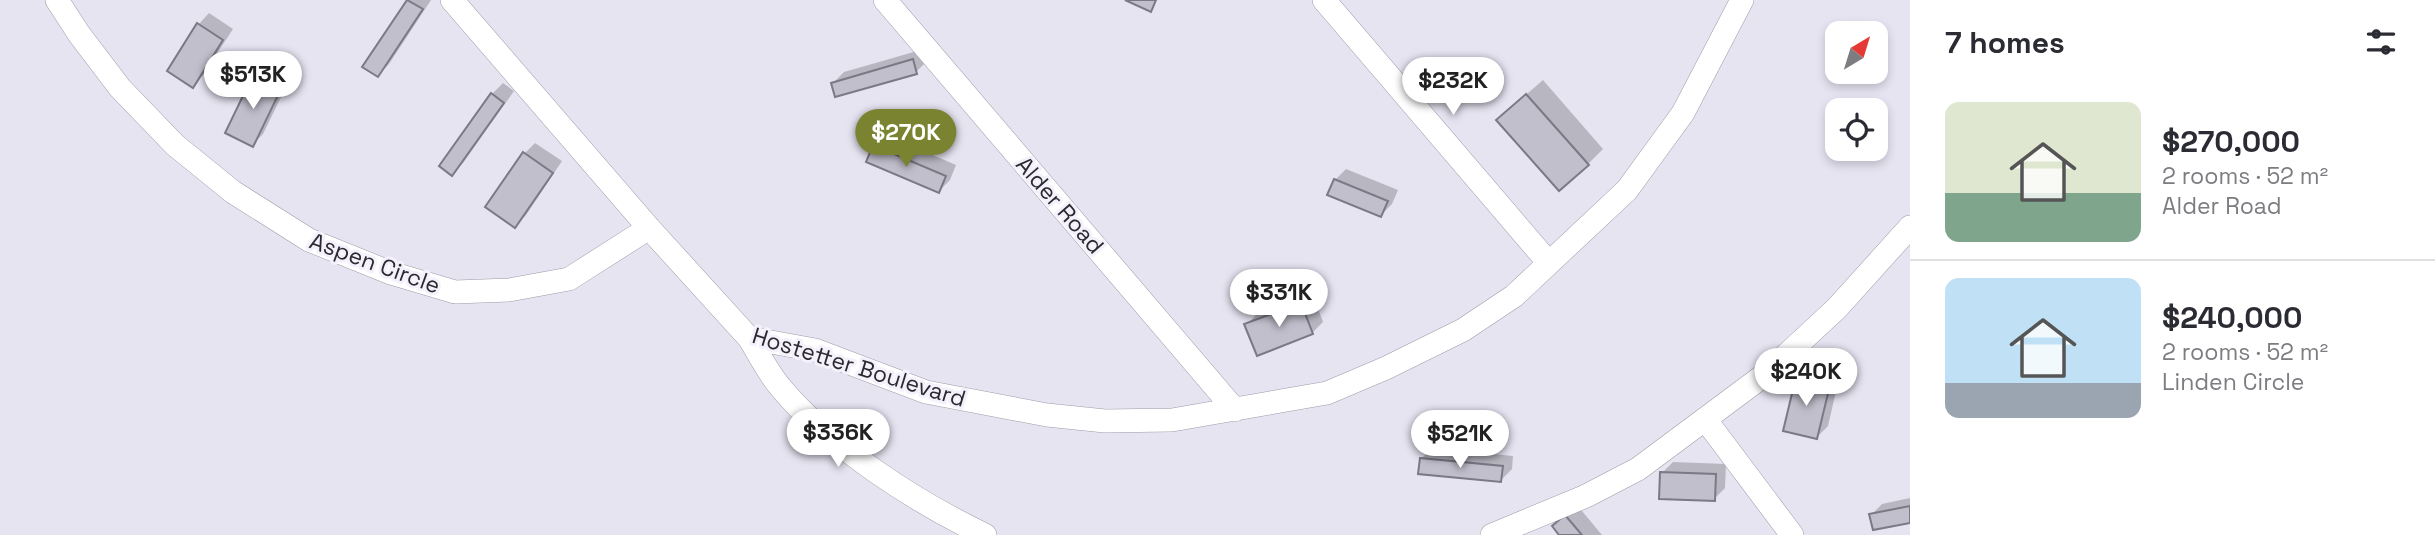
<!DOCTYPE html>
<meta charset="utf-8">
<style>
body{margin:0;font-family:"Space Grotesk",sans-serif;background:#f2f2f3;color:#2b2b33;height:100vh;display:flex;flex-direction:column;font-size:26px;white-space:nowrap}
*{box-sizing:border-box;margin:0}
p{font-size:23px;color:#7c7c81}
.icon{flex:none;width:38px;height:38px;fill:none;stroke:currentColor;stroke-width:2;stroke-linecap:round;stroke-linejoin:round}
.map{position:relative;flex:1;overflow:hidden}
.details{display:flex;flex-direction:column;background:#fff;width:525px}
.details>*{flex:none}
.needle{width:46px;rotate:38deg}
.buttons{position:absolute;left:1825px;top:21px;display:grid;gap:14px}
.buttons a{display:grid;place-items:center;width:63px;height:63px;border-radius:14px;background:#fff;box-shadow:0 4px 10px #0003;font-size:35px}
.price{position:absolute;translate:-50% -60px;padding:0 16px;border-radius:24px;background:#fff;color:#222;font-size:23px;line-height:46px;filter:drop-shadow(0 2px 4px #0008)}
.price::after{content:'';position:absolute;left:50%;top:42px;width:21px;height:16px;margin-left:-10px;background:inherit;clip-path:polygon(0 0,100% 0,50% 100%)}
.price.active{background:#7a8330;color:#fff}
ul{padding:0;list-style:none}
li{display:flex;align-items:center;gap:21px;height:175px;padding:0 35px}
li+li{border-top:2px solid #e1e1e2}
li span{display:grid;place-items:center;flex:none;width:196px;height:140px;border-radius:14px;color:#555}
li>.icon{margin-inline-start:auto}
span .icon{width:84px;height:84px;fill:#fffc;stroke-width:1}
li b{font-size:30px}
h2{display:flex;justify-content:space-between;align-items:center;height:84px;padding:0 35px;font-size:30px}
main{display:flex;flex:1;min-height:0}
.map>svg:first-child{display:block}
.shadow{fill:#0003}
.building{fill:#c1bfcc;stroke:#7b7985;stroke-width:2}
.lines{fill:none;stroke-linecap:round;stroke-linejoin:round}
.street-casing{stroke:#9e9ba8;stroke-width:24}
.street{stroke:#fff;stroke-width:23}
.labels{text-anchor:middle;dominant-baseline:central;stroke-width:6;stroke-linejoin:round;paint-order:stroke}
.street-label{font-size:23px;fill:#2b2a2f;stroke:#f4f1fd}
</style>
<main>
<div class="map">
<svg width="1910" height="535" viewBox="0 0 1910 535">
<rect width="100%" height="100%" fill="#e7e4f2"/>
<path class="shadow" d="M409,0h22l-42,64 -11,11 -14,-9z
M209,13l24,16 -30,46 -10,10 6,-61z
M924,49l3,12 -11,11 -83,11 11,-11z
M266,65l25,12 -28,57 -10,10 2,-68z
M1543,80l60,69 -15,15 -74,-59z
M503,83l11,8 -51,72 -11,11 40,-80z
M886,135l70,30 -6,15 -11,11 -71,-30 7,-15z
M535,143l27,18 -36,54 -11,11 9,-72z
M1346,169l52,21 -6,14 -11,11 -46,-35z
M1312,293l11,29 -11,11 -66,-8 11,-11z
M1808,367l32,7 -12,52 -11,11 -20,-59z
M1432,448l81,8 -1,13 -11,11 -80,-21z
M1673,462l53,2 -1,24 -11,11 -52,-26z
M1910,498v23l-39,-6 11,-11z
M1577,505l25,30h-41l-7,-9z"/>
<path class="building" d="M407,0l16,9 -45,68 -16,-10z
M1125,0h31l-5,12z
M197,23l26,17 -30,48 -26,-17z
M913,59l4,15 -82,23 -4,-14z
M253,75l28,14 -28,58 -28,-14z
M491,93l13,10 -52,73 -13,-10z
M1526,94l63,71 -30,26 -63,-71z
M873,145l73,31 -7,17 -73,-31z
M523,152l30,21 -38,55 -30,-21z
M1334,179l54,22 -7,16 -54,-22z
M1301,303l12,31 -56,22 -13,-32z
M1796,377l34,8 -13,54 -34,-8z
M1420,458l83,8 -2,16 -83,-8z
M1660,472l56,2 -1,27 -56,-2z
M1910,506v17l-37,7 -4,-16z
M1565,515l17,20h-23l-7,-9z"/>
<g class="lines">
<g class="street-casing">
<path id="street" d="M57,0l22,34 41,54 55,57 58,47 76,48 82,33 64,19 54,-2 60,-11 80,-51
M452,0l197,228 100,110 66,12 111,42 121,23 58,6 67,-1 155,-27 59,-25 77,-38 51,-34 113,-106 56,-77 59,-113
M885,0l350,410
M1324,0l224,262
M749,338c10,16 19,35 32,50 49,59 135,114 204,147
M1705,419l87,116
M1492,535l94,-39 52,-27 129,-96 70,-65 73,-81"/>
</g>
<use href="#street" class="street"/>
</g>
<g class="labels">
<g class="street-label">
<text transform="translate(1060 205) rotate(49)">Alder Road</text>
<text transform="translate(375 263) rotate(20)">Aspen Circle</text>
<text transform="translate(859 367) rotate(17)">Hostetter Boulevard</text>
</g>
</g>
</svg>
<div class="buttons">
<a><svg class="needle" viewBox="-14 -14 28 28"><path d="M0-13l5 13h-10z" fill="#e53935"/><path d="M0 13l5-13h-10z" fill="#7c7c81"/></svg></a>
<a><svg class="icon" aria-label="locate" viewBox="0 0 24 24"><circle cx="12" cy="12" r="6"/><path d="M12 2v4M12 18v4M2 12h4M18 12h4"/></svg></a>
</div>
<b class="price" style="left:253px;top:111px">$513K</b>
<b class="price" style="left:1453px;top:117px">$232K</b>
<b class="price active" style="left:906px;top:169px">$270K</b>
<b class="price" style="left:1279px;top:329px">$331K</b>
<b class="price" style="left:1806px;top:408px">$240K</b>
<b class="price" style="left:838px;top:469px">$336K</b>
<b class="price" style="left:1460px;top:470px">$521K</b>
</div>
<section class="details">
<h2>7 homes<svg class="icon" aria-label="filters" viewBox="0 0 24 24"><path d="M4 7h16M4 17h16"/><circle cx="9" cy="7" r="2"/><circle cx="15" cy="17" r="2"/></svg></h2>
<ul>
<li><span style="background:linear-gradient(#dfe7d0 65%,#7fa58c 0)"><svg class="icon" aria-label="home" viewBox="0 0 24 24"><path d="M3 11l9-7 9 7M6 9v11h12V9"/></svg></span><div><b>$270,000</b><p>2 rooms · 52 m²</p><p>Alder Road</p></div></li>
<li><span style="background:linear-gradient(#bfe0f5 75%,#9aa5b1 0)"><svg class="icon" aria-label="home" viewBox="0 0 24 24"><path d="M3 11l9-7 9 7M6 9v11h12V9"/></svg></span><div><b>$240,000</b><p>2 rooms · 52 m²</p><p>Linden Circle</p></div></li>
</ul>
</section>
</main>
